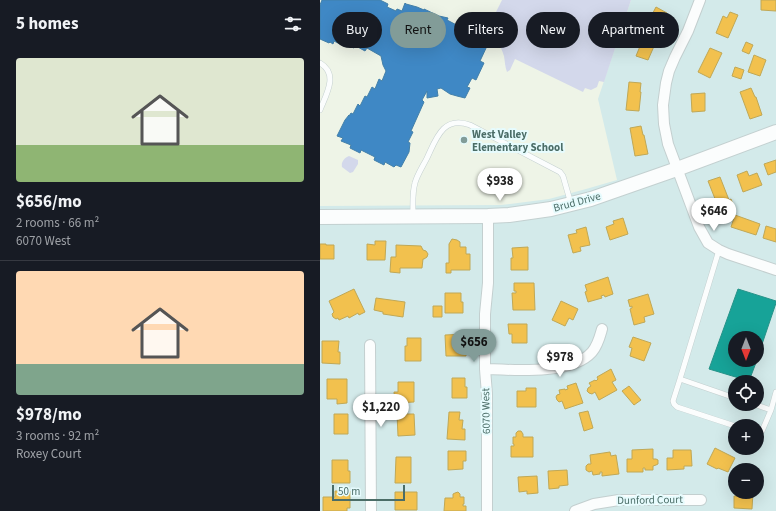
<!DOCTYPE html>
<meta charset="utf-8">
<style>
body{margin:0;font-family:"Source Sans 3",sans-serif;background:#20242c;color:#f1f3f6;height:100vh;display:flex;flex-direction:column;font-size:15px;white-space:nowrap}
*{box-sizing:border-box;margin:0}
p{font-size:13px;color:#9ea1a6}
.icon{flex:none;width:22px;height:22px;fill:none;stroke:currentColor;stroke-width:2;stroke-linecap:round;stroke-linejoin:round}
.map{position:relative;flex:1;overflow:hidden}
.drawer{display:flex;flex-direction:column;background:#171b24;width:320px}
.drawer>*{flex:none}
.guide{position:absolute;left:12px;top:12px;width:380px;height:36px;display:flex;gap:8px}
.needle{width:26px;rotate:180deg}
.tools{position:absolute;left:408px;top:331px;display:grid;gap:8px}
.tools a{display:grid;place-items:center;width:36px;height:36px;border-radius:50%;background:#171b24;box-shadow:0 4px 16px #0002;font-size:20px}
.scale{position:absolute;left:12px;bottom:10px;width:73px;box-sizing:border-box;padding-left:4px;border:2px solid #4b6d67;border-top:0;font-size:11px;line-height:14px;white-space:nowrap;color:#4b6d67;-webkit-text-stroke:3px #e6fbfd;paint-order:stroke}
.price{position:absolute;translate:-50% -34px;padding:0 9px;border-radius:14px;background:#fff;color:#222;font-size:13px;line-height:26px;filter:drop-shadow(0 1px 2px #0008)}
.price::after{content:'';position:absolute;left:50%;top:24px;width:12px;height:9px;margin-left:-6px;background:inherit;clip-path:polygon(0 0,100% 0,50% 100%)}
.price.selected{background:#829c98;color:#111}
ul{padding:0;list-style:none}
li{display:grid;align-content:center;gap:8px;height:212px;padding:0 16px}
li+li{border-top:1px solid #363941}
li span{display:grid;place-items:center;height:124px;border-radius:4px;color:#555}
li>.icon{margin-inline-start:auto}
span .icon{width:72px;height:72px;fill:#fffc;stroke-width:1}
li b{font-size:17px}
h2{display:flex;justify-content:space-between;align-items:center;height:48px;padding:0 16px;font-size:17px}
.chip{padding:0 14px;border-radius:18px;background:#171b24;box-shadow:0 4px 16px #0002;font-size:14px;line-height:36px}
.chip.selected{background:#829c98;color:#111}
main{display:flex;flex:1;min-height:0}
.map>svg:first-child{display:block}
.residential{fill:#d3eaea;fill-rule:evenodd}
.education{fill:#eef4e7}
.green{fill:#d3d8eb}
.homes{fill:#f2c14e;stroke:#c0a856}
.schools{fill:#3f88c5;stroke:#4380a9}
.public{fill:#17a398;stroke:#279389}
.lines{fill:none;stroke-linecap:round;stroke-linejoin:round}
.service-casing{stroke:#c3cfcf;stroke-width:6}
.minor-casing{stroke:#c3cfcf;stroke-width:12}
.secondary-casing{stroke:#c3d0d0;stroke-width:16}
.service{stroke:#fbfdfd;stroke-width:5}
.minor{stroke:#fbfdfd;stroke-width:10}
.secondary{stroke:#fbfdfd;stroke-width:14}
.poi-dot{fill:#829c98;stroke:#e6fbfd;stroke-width:1.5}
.labels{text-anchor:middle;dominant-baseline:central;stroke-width:4;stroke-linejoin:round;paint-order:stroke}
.poi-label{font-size:11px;font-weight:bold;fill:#4b6d67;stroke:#e6fbfd;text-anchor:start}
.street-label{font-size:11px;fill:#4b6d67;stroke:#e6fbfd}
</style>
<main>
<section class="drawer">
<h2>5 homes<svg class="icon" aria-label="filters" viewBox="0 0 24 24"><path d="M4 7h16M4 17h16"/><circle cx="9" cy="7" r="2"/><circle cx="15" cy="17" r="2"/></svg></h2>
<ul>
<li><span style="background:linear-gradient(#dfe7d0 70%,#8fb573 0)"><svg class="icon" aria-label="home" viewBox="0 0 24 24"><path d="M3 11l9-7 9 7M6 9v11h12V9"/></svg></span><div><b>$656/mo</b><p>2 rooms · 66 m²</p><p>6070 West</p></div></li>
<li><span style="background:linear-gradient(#ffd9b3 75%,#7fa58c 0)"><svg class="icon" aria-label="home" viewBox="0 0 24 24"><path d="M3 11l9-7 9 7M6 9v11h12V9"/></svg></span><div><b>$978/mo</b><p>3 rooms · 92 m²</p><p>Roxey Court</p></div></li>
</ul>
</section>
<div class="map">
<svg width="456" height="511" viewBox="0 0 456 511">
<rect width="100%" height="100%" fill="#e7f3f3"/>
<path class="residential" d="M0,0h456v511h-456zM415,338h22v22h-22zM415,382h22v22h-22zM415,426h22v22h-22zM415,470h22v22h-22z"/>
<path class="education" d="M0,0h311l-33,99 19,81 -31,9 -37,10 -48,6 -181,1z"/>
<path class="green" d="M182,0h129l-27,82 -5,-1 -2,6 -6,3 -6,-2 -2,4 -68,-33 -5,11 -3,2c-2,-5 -2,-10 -3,-16 -2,-8 -10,-23 -17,-26z
M29,156l9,4v4l-5,8 -3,1 -8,-6c-1,-5 2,-9 7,-11z"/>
<path class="homes" d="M441,0h15v11l-15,-1z
M336,7l11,6 -2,4 2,1 -2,5 2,1 -5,10 -16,-8z
M410,12l8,3 -10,23 -12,-5 7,-17 4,2z
M304,25l12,5 -4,9 -11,-4z
M323,39l12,5 -7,16 -12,-4z
M426,42l7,3 -4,9 -7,-3z
M390,48l12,5 -12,25 -12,-6z
M434,55l12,5 -6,16 -12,-4z
M415,67l9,3 -3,9 -9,-3z
M309,82l12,1 -1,9h1l-2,19 -13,-1z
M431,88l4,9h1l6,18 -12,4 -10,-27z
M385,93v18l-13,1 -1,-18z
M321,126l2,9h1l4,19 -13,2 -5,-28z
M456,160v12l-8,3 -4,-11z
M427,171l2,5 8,-3 5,12 -19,7 -6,-17z
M400,177l9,23 2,-1 4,10 -14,5 -13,-33z
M415,215l25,9 -4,11 -25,-8z
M303,218l5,16 -18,6 -4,-13 8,-3 -1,-3z
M446,226l10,3v13l-13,-4z
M266,227l4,18 -10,2 1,4 -8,2 -5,-18 9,-2 -1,-3z
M132,239l5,1 3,2v5h6v7h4v16h-19v3h-5v-10h3v-19z
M55,241h11l-1,19h-18v-16l8,1z
M0,244h6v1h8v14h-14z
M76,245l25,1 2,4 3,1 2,3 -1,3 -3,2h-1l-1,9h-22v5l-10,-1 1,-15h5z
M208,247v23h-17v-12h2l-1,-10z
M288,277l5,17 -8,3 -1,-2 -3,1 1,2 -14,4 -3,-10 2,-1 -2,-6z
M194,283h20l1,27h-22l-1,-17h4v-2h-2z
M34,289l11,23 -6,3 -1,-2 -9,5 -1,-2 -9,4 -1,-2 -2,1 -3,-2 -1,-3 2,-2 -5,-11z
M125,293h16v9h2v11h-18z
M328,294l6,20 -10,3 1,5 -11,3 -4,-16 2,-1v-2l-2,1 -2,-7z
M56,298l29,4 -2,15 -20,-3v-2l-9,-2z
M241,301l17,8 -5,11 -4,-2 -4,8 -13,-6z
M113,306h9v11h-9z
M188,324h19v19h-15v-9h-3z
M146,334v22h-20l-1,-21z
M313,337l18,6 -7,18 -14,-5 2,-8 -3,-1z
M87,338h14v23h-16v-15h2z
M2,341h17l-1,11h2v12l-18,-1z
M291,369l5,11 -4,2 5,8 -18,10 -4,-8 -3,2 -3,-1 -2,-2 1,-3 3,-2 -2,-3 6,-3 1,1 2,-2 -1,-2z
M132,378h13v9h2v11h-15z
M7,379h20v24l-10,1v-5h-10z
M78,382h16v20l-19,1 -1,-11h4z
M256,383l7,20 -18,6 -3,-8 -3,1 -2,-2 -1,-3 1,-2 3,-1 -1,-4 6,-1v1l3,-1 -1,-3z
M309,386l12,14 -7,5 -12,-14z
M206,388h10v19h-19v-16h9z
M268,411l5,17 -9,3 -5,-18z
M129,412h11l-1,8h4l-1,9h3v11l-18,-1z
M14,414h14v20h-14z
M77,414h17l1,21 -17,1z
M198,431h3l2,3v3h10v20h-22v-11h3v-2h-1v-7h3v-4z
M395,448l20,10 -7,14 -10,-4 -1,1 -10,-5z
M333,449v10h3l2,1v4l-2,1 -3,1v4h-8v-2h-2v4h-16v-13h5v-9z
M353,450h18l1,16h-8v3l-17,1v-12h6z
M128,451h18v10h-3v8l-15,1z
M290,452l1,4 5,-1 3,19 -17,2v-4h-2v2l-7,1 -1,-4 -3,1 -3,-2v-4l2,-2h3l-1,-9z
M76,457h15v26h-16z
M12,460h16v11h2v12h-18z
M247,470l1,15 -9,1v2l-10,1 -1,-18z
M217,476l1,17 -11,1v-3l-8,1 -1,-15z
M15,491h15v17h-3v3h-24v-14h12z
M75,492h22v18h-22z
M138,492l2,2v3h4v7h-1v2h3v5h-22l1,-13h8v-4l2,-1z
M417,492h16l-1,17 -18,-1v-12h3l1,-3z"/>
<path class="schools" d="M2,0h58l8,4 -1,3 9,4 1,-2 5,2 3,-8 1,1 11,3 7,3v-1l15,7 9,2 -1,2 21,11 10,7 3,3 -2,1 8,4 -7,15 4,2 -8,17 -4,-2 -5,9 3,1 -5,10 -8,-2 -7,-2 -9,-6 -4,1 1,7 -11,2v-7l-5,9 2,2 -13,29 2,1 -5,10 2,1 -1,9 -8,15 -5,-2 -2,2 -9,-5 -1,3 -10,-5 1,-3 -14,-7 -1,3 -10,-5 1,-3 -10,-4 2,-3 -6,-2 8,-16 4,-5v1l2,-3 2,1 5,-10 2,2 5,-10 2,1 5,-10 3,2 4,-10 3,2 4,-10 -3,-6 -2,-9 -14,-8 -2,3 -9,-5 -2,2 -9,-4 -1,2 -10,-5 -1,3 -3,-2 -1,1 -9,-4v-34z"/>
<path class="public" d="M418,289l38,12v2l-19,56v-21h-22v22h22l-8,21 -40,-12z"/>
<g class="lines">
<g class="service-casing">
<path id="service" d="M0,63c19,11 6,32 0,47
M93,215c0,-10 -1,-22 2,-32 2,-8 8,-17 12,-25 9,-19 16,-43 43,-33l90,47 3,4 8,28
M399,250l-39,129 55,19
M360,379l-7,22 1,3 3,3 58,19
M434,404l17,6 5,-18
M437,433h3l2,-2 9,-21"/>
</g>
<g class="minor-casing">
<path id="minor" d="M380,0l-12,31 -13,26 -6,14 -3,12 -3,22 1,19 4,20 31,83 9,16 11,7 9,4 48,16
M50,345l1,166
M165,369c28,1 87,6 107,-17 6,-7 8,-16 10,-23
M167,511v-117l-2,-25v-55l3,-31v-67
M255,511l19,-7 25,-4h82"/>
</g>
<g class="secondary-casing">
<path id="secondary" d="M0,217l168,-1 21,-1 42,-6 40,-10 86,-30 99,-37"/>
</g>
<use href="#service" class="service"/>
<use href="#minor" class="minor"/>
<use href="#secondary" class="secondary"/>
</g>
<circle class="poi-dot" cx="144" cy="140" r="4"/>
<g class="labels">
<g class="poi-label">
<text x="152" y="134">West Valley<tspan x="152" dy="13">Elementary School</tspan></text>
</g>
<g class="street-label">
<text transform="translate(257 202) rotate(-15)">Brud Drive</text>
<text transform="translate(166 411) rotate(-91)">6070 West</text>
<text transform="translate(330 500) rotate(-1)">Dunford Court</text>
</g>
</g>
</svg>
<div class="tools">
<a><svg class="needle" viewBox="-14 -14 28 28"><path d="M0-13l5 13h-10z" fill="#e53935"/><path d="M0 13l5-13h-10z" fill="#9ea1a6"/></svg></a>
<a><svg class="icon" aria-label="locate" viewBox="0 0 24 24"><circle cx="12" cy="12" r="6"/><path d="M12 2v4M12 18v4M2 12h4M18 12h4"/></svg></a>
<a>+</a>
<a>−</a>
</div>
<div class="scale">50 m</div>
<b class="price" style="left:180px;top:202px">$938</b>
<b class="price" style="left:394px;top:232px">$646</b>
<b class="price selected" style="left:154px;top:363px">$656</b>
<b class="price" style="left:240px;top:378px">$978</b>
<b class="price" style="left:61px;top:428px">$1,220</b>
<div class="guide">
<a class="chip">Buy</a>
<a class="chip selected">Rent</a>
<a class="chip">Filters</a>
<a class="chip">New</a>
<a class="chip">Apartment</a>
</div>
</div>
</main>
